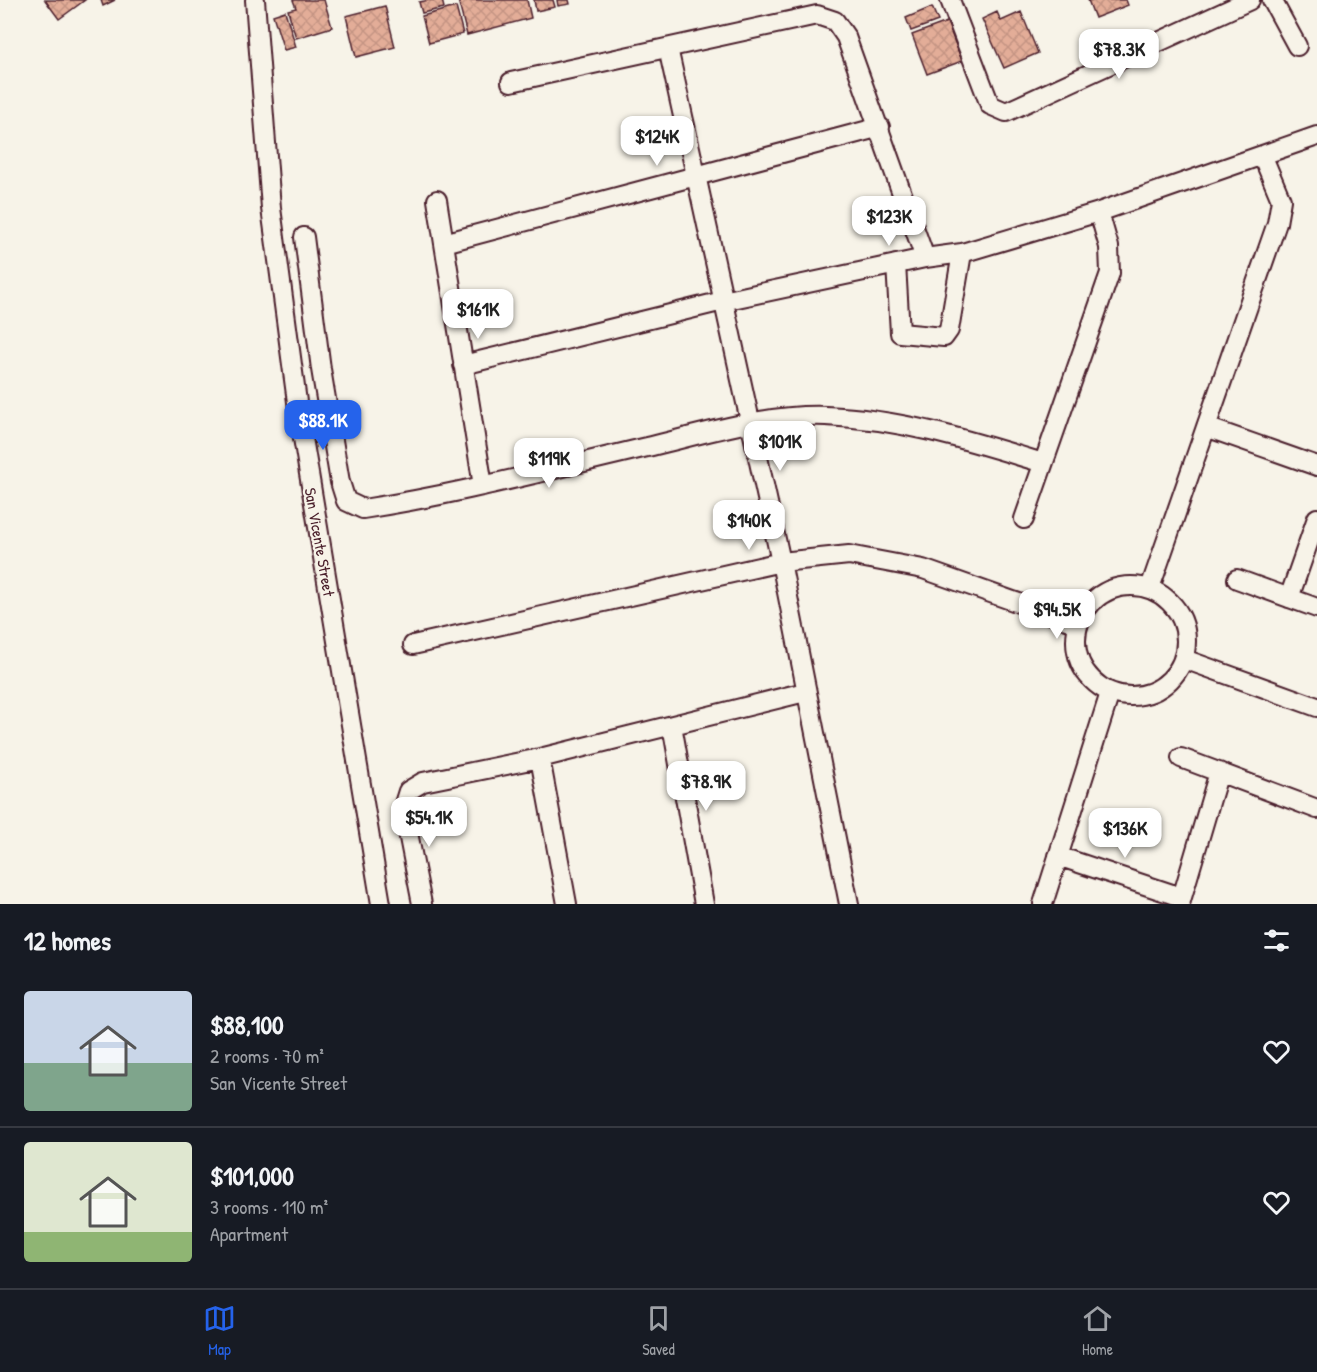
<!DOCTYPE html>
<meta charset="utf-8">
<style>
body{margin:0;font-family:"Patrick Hand",sans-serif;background:#242831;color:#f1f3f6;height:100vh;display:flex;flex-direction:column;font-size:22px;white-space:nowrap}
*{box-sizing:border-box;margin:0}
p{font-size:20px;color:#9ea1a6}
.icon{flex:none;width:33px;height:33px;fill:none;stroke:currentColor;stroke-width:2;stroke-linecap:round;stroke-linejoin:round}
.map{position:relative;height:904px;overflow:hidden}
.details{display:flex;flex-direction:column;background:#171b24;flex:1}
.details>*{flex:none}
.price{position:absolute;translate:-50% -51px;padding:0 14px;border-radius:12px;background:#fff;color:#222;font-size:20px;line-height:39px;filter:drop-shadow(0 2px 3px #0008)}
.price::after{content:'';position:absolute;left:50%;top:36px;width:18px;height:14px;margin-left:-9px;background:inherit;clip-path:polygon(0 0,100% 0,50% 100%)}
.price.current{background:#2563eb;color:#fff}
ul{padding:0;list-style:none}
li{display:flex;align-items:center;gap:18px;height:150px;padding:0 24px}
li+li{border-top:2px solid #363941}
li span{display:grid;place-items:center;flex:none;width:168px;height:120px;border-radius:6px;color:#555}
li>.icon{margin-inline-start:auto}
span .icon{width:72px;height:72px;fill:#fffc;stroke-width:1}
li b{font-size:26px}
h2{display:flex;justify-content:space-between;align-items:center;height:72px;padding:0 24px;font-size:26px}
.tab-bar{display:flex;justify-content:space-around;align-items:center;height:84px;border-top:2px solid #363941;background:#171b24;font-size:16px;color:#9ea1a6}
.tab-bar a{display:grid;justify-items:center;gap:3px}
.tab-bar .current{color:#2563eb}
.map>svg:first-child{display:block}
.building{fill:url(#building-cross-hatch);stroke:#4a1f2b;stroke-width:1.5}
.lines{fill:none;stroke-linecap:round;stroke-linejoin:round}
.street-casing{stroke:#4a1f2b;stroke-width:22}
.street{stroke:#f7f3e8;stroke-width:18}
.labels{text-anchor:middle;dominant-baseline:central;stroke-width:4.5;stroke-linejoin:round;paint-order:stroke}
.street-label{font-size:16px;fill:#4a1f2b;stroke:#f7f3e8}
</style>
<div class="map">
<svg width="1317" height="904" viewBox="0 0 1317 904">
<defs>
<pattern id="building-cross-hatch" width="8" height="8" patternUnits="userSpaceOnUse" patternTransform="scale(1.5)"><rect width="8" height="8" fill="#e3ad98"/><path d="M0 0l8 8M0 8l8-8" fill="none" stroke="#c49483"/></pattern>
</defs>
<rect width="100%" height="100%" fill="#f7f3e8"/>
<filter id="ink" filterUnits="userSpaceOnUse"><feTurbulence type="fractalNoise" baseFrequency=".0167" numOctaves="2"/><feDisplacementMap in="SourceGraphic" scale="12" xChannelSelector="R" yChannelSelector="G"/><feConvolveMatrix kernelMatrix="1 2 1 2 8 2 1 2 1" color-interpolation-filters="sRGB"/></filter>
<g filter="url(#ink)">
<path class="building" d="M45,0h40l-26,19z
M101,0h14l-12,6z
M293,0h31l8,27 -36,11 -8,-28 8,-2z
M429,0h13l2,8 -22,5 -3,-11z
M458,0h69l4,18 -64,17z
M534,0h19l2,7 -19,4z
M557,0h12l1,4 -12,2z
M1088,0h38l2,5 -33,13z
M385,6l10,41 -39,10 -10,-41z
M456,7l7,27 -34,9 -7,-27z
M932,7l6,14 -27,10 -5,-13z
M285,11l11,36 -12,3 -11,-35z
M997,12l4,9 20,-9 17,41 -34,15 -22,-49z
M947,22l15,39 -35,13 -15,-39z"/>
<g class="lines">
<g class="street-casing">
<path id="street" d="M255,0l16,208 26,194 84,502
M950,0l40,105 16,7 244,-112
M1272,0l25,46
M668,48l113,514 68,342
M511,82l306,-67 18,6 11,16 79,221
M437,200l46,286
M304,237l17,132 19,113 6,19 17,8c98,-15 193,-41 289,-63 57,-14 116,-32 174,-30 76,3 145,25 217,47
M444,243l436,-116
M896,264l4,69 44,4 5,-7 13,-77
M463,365l260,-64 202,-43 37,-5 137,-41 218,-76
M1206,427l111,39
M1024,519l86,-246 -1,-26 -10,-35
M1237,579l80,29
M1076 641a55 55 0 1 1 110 0a55 55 0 1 1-110 0Z
M1150,588l127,-365 4,-23 -18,-43
M1289,598l28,-80
M413,645l368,-83 68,-7 74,14 155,55
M1184,659l133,48
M672,725l32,179
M540,758l27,146
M1181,758l136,51
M1058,856l123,41
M422,904l-19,-97 5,-16 15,-9 117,-24 265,-66
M1043,904l67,-211
M1180,904l39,-132"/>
</g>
<use href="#street" class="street"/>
</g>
</g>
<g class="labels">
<g class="street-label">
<text transform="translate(320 542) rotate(80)">San Vicente Street</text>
</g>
</g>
</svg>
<b class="price" style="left:1119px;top:80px">$78.3K</b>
<b class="price" style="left:657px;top:167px">$124K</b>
<b class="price" style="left:889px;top:247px">$123K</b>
<b class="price" style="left:478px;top:340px">$161K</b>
<b class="price current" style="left:323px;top:451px">$88.1K</b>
<b class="price" style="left:780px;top:472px">$101K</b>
<b class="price" style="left:549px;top:489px">$119K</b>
<b class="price" style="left:749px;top:551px">$140K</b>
<b class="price" style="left:1057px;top:640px">$94.5K</b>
<b class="price" style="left:706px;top:812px">$78.9K</b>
<b class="price" style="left:429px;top:848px">$54.1K</b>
<b class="price" style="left:1125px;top:859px">$136K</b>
</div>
<section class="details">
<h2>12 homes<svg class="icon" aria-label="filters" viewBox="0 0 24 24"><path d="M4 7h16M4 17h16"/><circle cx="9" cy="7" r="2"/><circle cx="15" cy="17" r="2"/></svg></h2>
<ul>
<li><span style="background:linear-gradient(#c9d6e8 60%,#7fa58c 0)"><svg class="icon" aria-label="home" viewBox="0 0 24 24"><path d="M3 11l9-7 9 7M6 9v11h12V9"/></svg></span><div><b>$88,100</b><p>2 rooms · 70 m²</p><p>San Vicente Street</p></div><svg class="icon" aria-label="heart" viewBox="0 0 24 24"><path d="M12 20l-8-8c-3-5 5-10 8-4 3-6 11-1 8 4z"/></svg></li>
<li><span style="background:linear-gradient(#dfe7d0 75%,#8fb573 0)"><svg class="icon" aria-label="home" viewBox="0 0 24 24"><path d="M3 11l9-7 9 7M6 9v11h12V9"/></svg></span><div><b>$101,000</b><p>3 rooms · 110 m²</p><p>Apartment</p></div><svg class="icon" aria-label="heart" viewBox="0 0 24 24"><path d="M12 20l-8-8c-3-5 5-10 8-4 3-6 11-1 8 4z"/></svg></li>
</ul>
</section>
<nav class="tab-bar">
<a class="current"><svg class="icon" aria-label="map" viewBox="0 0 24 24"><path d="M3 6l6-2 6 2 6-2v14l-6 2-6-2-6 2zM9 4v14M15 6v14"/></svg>Map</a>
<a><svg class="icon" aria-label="saved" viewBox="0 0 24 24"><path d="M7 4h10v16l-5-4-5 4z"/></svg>Saved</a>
<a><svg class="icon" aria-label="home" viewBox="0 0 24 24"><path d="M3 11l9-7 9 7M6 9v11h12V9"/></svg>Home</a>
</nav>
